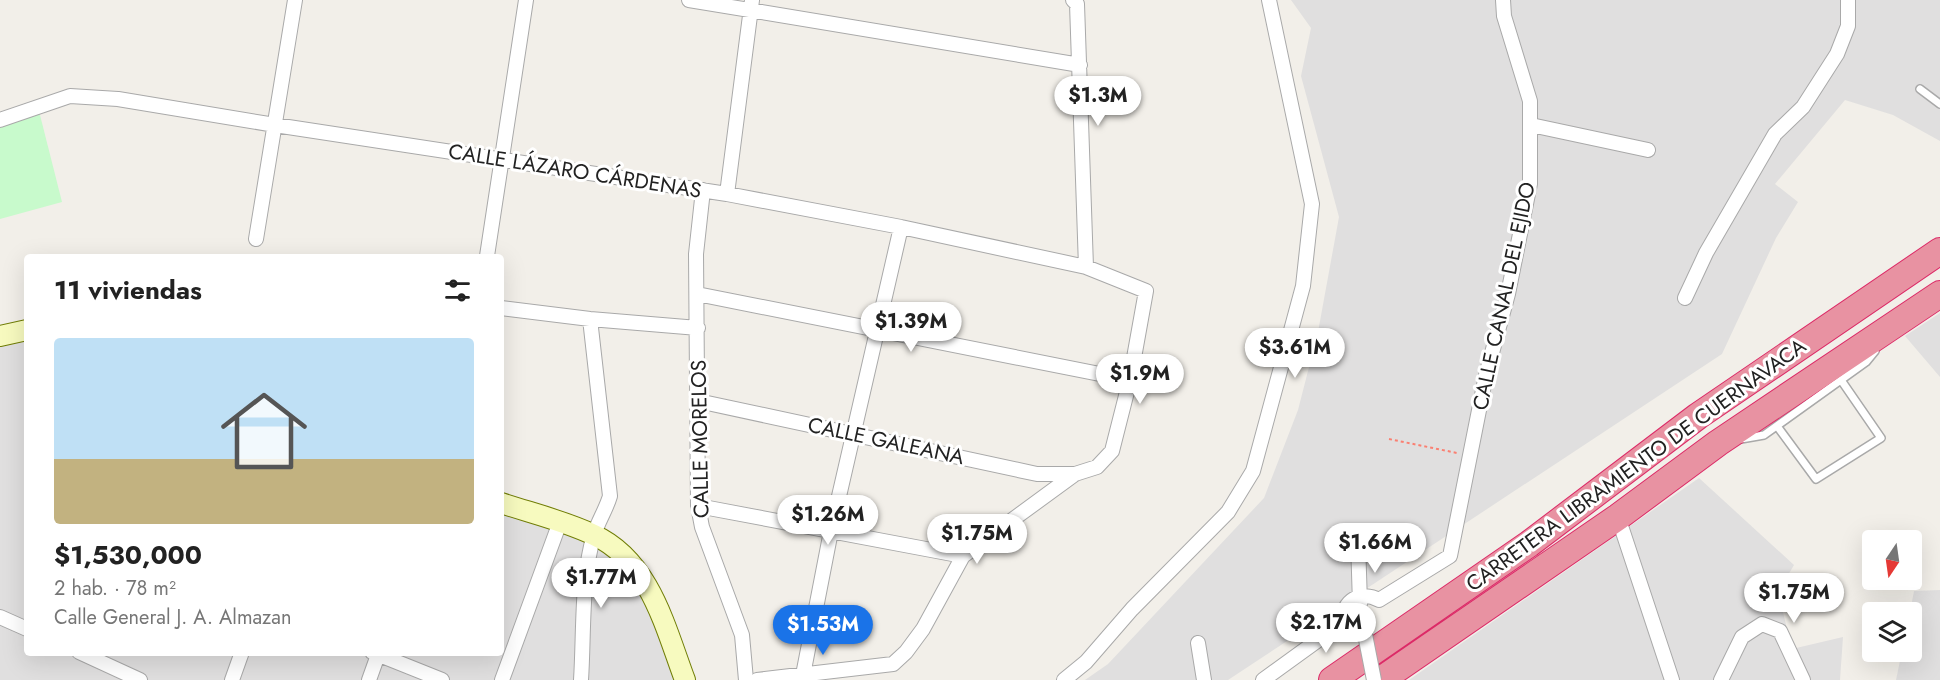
<!DOCTYPE html>
<html lang="es">
<meta charset="utf-8">
<style>
body{margin:0;font-family:Jost,sans-serif;background:#f6f6f6;color:#222;height:100vh;display:flex;flex-direction:column;font-size:22px;white-space:nowrap}
*{box-sizing:border-box;margin:0}
p{font-size:20px;color:#767676}
.icon{flex:none;width:33px;height:33px;fill:none;stroke:currentColor;stroke-width:2;stroke-linecap:round;stroke-linejoin:round}
.map{position:relative;flex:1;overflow:hidden}
.drawer{position:absolute;left:24px;top:254px;width:480px;height:402px;display:flex;flex-direction:column;background:#fff;border-radius:6px;box-shadow:0 6px 24px #0002}
.drawer>*{flex:none}
.needle{width:39px;rotate:193deg}
.tools{position:absolute;left:1862px;top:530px;display:grid;gap:12px}
.tools a{display:grid;place-items:center;width:60px;height:60px;border-radius:6px;background:#fff;box-shadow:0 6px 24px #0002;font-size:30px}
.price{position:absolute;translate:-50% -51px;padding:0 14px;border-radius:21px;background:#fff;color:#222;font-size:20px;line-height:39px;filter:drop-shadow(0 2px 3px #0008)}
.price::after{content:'';position:absolute;left:50%;top:36px;width:18px;height:14px;margin-left:-9px;background:inherit;clip-path:polygon(0 0,100% 0,50% 100%)}
.price.on{background:#1a73e8;color:#fff}
ul{padding:0;list-style:none}
li{display:grid;align-content:center;gap:12px;height:318px;padding:0 30px}
li+li{border-top:2px solid #e0e0e0}
li span{display:grid;place-items:center;height:186px;border-radius:6px;color:#555}
li>.icon{margin-inline-start:auto}
span .icon{width:108px;height:108px;fill:#fffc;stroke-width:1}
li b{font-size:26px}
h2{display:flex;justify-content:space-between;align-items:center;height:72px;padding:0 30px;font-size:26px}
.map>svg:first-child{display:block}
.residential{fill:#e0dfdf}
.park{fill:#c8facc}
.lines{fill:none;stroke-linecap:round;stroke-linejoin:round}
.lane-casing{stroke:#a9a9a9;stroke-width:10}
.street-casing{stroke:#a9a9a9;stroke-width:16}
.secondary-casing{stroke:#707d05;stroke-width:22}
.highway-casing{stroke:#dc2a67;stroke-width:28}
.path{stroke:#fa8072;stroke-width:2;stroke-dasharray:3 3;stroke-linecap:butt}
.lane{stroke:#fff;stroke-width:7}
.street{stroke:#fff;stroke-width:14}
.secondary{stroke:#f7fabf;stroke-width:20}
.highway{stroke:#e892a2;stroke-width:26}
.street-bridge-casing{stroke:#a9a9a9;stroke-width:16;stroke-linecap:butt}
.street-bridge{stroke:#fff;stroke-width:14}
.labels{text-anchor:middle;dominant-baseline:central;stroke-width:6;stroke-linejoin:round;paint-order:stroke}
.street-label{font-size:21px;fill:#222;stroke:#fff}
</style>
<div class="map">
<svg width="1940" height="680" viewBox="0 0 1940 680">
<rect width="100%" height="100%" fill="#f2efe9"/>
<path class="residential" d="M1291,0h649v141l-47,-26 -48,-15 -70,84 23,18 -22,36 -54,116 -494,326h-143l23,-16 156,-166 34,-88 20,-78 21,-115 -38,-141 10,-48z
M1940,313v64l-35,-41z
M27,335v317h474v-141l91,28 55,40 29,101h-676v-340z
M1699,478l95,87 -16,27 14,57 51,-12 -3,43h-431z
M1940,590v90h-44l6,-29h9l-1,-39 4,-21z"/>
<path class="park" d="M39,111l23,91 -62,17v-95z"/>
<g class="lines">
<g class="lane-casing">
<path id="lane" d="M1920,89l20,15
M1777,426l39,53 65,-41 -40,-58
M1741,439l23,-4 102,-73 9,-11"/>
</g>
<g class="street-casing">
<path id="street" d="M689,0l391,65
M1073,0l4,4 9,263
M0,120l70,-24 48,3 157,26 452,69 174,33 185,40 60,24 -16,89 -18,71 -15,16 -22,7h-38l-339,-73
M1531,125l117,25
M703,190l-7,64 2,252 4,21 40,108 4,45
M727,194l25,-194
M256,239l39,-239
M487,256l39,-256
M697,294l433,86
M1685,298l21,-45 69,-119 28,-27 34,-53 11,-28v-26
M501,308l89,11 108,9
M698,506l265,50
M1618,517l54,163
M1358,541l2,63
M0,617l27,12
M1198,643l6,37
M79,652l61,28
M372,652l70,28
M803,675l28,-144 70,-304
M232,680l10,-28
M369,680l10,-28
M502,680l58,-158
M581,680c3,-45 0,-103 13,-145 4,-14 12,-25 16,-39l-20,-177
M757,680l136,-16 13,-12 17,-23 40,-73 112,-82
M1064,680l22,-18 46,-53 96,-97 25,-41 50,-185 9,-82 -43,-204
M1263,680l80,-58c-1,-22 18,-32 36,-22l71,-44 36,-181 22,-81 22,-110v-83l-26,-85 -1,-16
M1721,680l21,-43 20,-13 18,7 23,49"/>
</g>
<g class="secondary-casing">
<path id="secondary" d="M0,336l27,-6
M501,503c30,10 64,18 93,32 56,26 71,92 91,145"/>
</g>
<g class="highway-casing">
<path id="highway" d="M1332,680l197,-136 169,-128 242,-165
M1381,680l237,-163 100,-74 222,-149"/>
</g>
<path class="path" d="M1389,439l68,14"/>
<use href="#lane" class="lane"/>
<use href="#street" class="street"/>
<use href="#secondary" class="secondary"/>
<use href="#highway" class="highway"/>
<g class="street-bridge-casing">
<path id="street-bridge" d="M1360,609l14,71"/>
</g>
<use href="#street-bridge" class="street-bridge"/>
</g>
<g class="labels">
<g class="street-label">
<text transform="translate(575 171) rotate(9)">CALLE LÁZARO CÁRDENAS</text>
<text transform="translate(1504 296) rotate(-78)">CALLE CANAL DEL EJIDO</text>
<text transform="translate(700 439) rotate(-91)">CALLE MORELOS</text>
<text transform="translate(886 441) rotate(12)">CALLE GALEANA</text>
<text transform="translate(1636 465) rotate(-36)">CARRETERA LIBRAMIENTO DE CUERNAVACA</text>
</g>
</g>
</svg>
<div class="tools">
<a><svg class="needle" viewBox="-14 -14 28 28"><path d="M0-13l5 13h-10z" fill="#e53935"/><path d="M0 13l5-13h-10z" fill="#767676"/></svg></a>
<a><svg class="icon" aria-label="layers" viewBox="0 0 24 24"><path d="M12 4l9 5-9 5-9-5zM3 14l9 5 9-5"/></svg></a>
</div>
<b class="price" style="left:1098px;top:127px">$1.3M</b>
<b class="price" style="left:911px;top:353px">$1.39M</b>
<b class="price" style="left:1295px;top:379px">$3.61M</b>
<b class="price" style="left:1140px;top:405px">$1.9M</b>
<b class="price" style="left:828px;top:546px">$1.26M</b>
<b class="price" style="left:977px;top:565px">$1.75M</b>
<b class="price" style="left:1375px;top:574px">$1.66M</b>
<b class="price" style="left:601px;top:609px">$1.77M</b>
<b class="price" style="left:1794px;top:624px">$1.75M</b>
<b class="price" style="left:1326px;top:654px">$2.17M</b>
<b class="price on" style="left:823px;top:656px">$1.53M</b>
<section class="drawer">
<h2>11 viviendas<svg class="icon" aria-label="filters" viewBox="0 0 24 24"><path d="M4 7h16M4 17h16"/><circle cx="9" cy="7" r="2"/><circle cx="15" cy="17" r="2"/></svg></h2>
<ul>
<li><span style="background:linear-gradient(#bfe0f5 65%,#c2b280 0)"><svg class="icon" aria-label="home" viewBox="0 0 24 24"><path d="M3 11l9-7 9 7M6 9v11h12V9"/></svg></span><div><b>$1,530,000</b><p>2 hab. · 78 m²</p><p>Calle General J. A. Almazan</p></div></li>
</ul>
</section>
</div>
